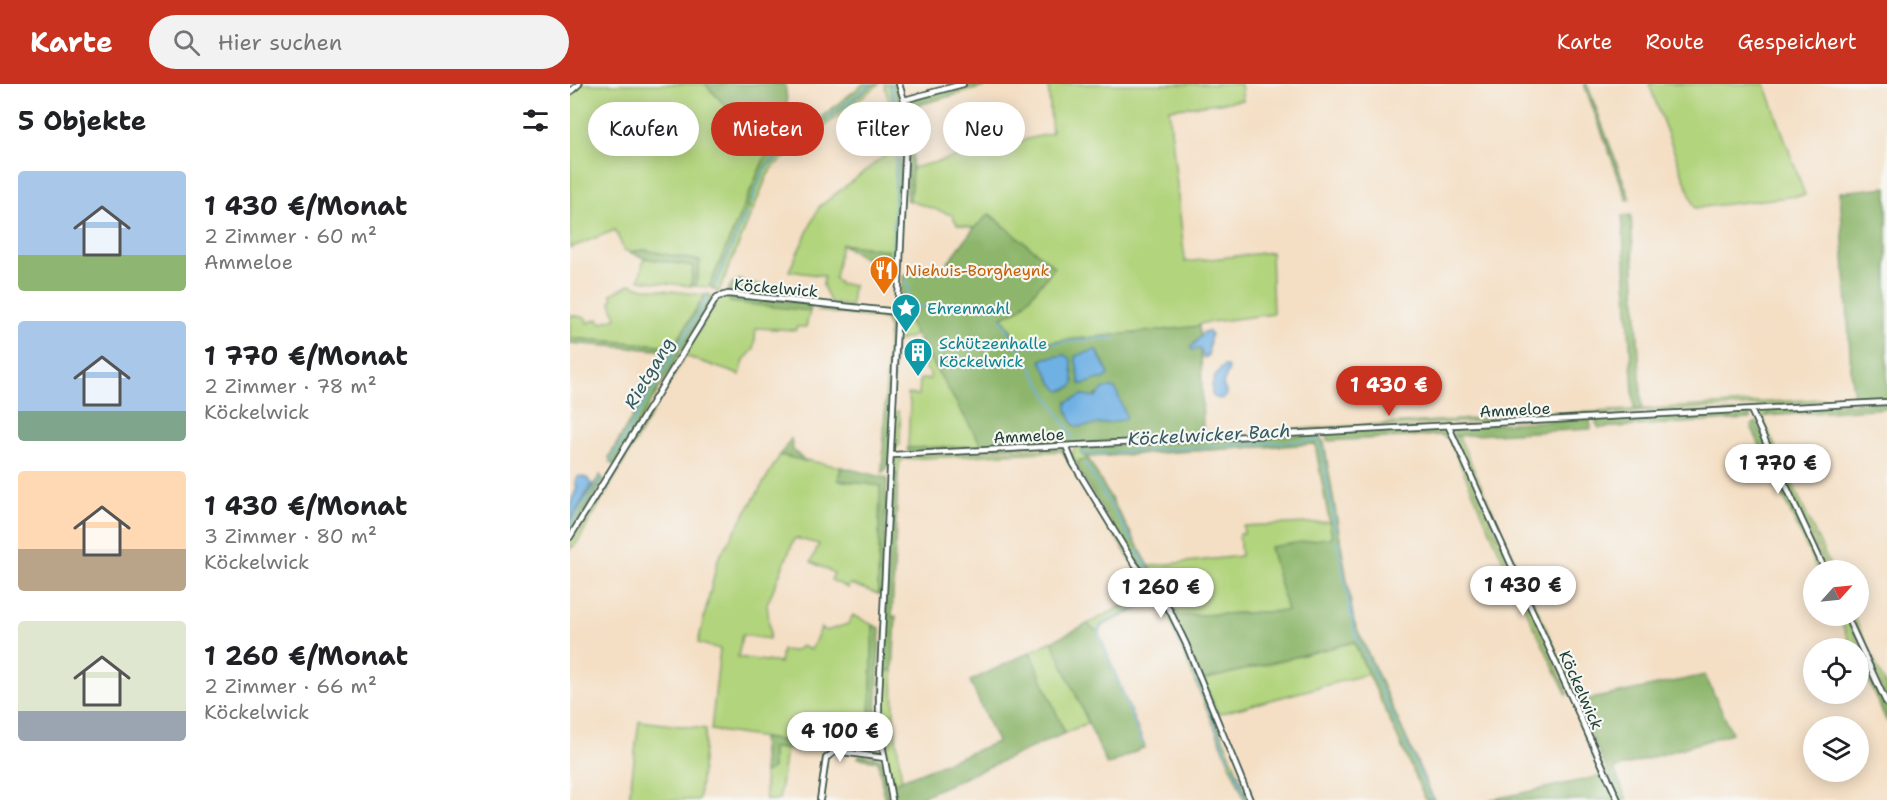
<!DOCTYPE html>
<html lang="de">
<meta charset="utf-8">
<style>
body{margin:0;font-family:"Shantell Sans",sans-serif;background:#f2f2f2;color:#202124;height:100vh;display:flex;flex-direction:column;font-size:22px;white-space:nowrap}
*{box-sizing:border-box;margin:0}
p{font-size:20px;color:#757577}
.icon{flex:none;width:33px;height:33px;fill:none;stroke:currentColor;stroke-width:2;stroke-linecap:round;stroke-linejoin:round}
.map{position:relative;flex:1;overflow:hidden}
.side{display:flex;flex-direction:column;background:#fff;width:570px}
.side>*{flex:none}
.banner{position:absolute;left:18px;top:18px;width:570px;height:54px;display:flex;gap:12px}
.needle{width:39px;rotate:63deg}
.tools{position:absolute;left:1233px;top:476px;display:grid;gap:12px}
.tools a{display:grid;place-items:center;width:66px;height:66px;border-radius:50%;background:#fff;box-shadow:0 3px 15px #0003;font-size:30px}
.price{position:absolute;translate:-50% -51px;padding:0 14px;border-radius:21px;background:#fff;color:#222;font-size:20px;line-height:39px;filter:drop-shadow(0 2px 3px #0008)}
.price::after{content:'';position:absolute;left:50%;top:36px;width:18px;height:14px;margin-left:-9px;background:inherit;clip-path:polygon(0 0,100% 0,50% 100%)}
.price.selected{background:#c8321e;color:#fff}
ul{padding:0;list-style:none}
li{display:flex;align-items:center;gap:18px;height:150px;padding:0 18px}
li span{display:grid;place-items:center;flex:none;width:168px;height:120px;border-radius:6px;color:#555}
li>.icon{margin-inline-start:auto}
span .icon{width:72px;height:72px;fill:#fffc;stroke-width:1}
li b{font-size:26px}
h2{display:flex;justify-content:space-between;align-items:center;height:72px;padding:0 18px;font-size:26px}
.tag{padding:0 21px;border-radius:27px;background:#fff;box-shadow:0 3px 15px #0003;font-size:21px;line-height:54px}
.tag.selected{background:#c8321e;color:#fff}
header{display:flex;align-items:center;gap:36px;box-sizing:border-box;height:84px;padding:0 30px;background:#c8321e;color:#fff}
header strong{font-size:28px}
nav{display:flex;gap:33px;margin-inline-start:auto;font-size:21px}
.search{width:420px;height:54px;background:#f2f2f2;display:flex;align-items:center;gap:15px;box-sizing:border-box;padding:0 21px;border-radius:33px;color:#757577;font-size:22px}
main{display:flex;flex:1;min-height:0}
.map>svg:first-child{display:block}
.green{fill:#b2d47d;stroke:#688858;stroke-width:1.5}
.forest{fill:#8db66c;stroke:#567a50;stroke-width:1.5;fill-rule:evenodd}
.water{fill:#6fb1e4;stroke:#47778c;stroke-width:1.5}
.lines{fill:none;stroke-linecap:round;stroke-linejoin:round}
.stream{stroke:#6fb1e4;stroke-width:1.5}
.minor-casing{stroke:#3f554a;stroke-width:8}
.minor{stroke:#fff;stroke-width:4.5}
.labels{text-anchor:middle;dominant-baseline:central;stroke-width:4.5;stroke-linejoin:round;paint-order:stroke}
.food-label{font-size:16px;fill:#c56008;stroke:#f6f6f2;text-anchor:start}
.street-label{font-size:16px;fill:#1f3d34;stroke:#f6f6f2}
.culture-label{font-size:16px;fill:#0d838f;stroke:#f6f6f2;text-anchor:start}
.water-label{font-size:18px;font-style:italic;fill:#335a60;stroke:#f6f6f2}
</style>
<header>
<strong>Karte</strong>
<div class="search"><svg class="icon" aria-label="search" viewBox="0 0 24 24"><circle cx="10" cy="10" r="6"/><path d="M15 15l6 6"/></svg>Hier suchen</div>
<nav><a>Karte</a><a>Route</a><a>Gespeichert</a></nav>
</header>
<main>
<section class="side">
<h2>5 Objekte<svg class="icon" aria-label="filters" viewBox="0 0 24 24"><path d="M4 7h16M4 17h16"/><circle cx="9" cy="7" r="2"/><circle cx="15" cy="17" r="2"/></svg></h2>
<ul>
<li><span style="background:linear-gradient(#a9c7e8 70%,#8fb573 0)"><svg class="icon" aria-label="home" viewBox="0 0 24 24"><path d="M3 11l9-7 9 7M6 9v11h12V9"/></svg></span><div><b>1 430 €/Monat</b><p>2 Zimmer · 60 m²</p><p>Ammeloe</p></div></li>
<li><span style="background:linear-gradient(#a9c7e8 75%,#7fa58c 0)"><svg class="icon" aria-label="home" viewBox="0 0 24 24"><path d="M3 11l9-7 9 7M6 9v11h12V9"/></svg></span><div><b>1 770 €/Monat</b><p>2 Zimmer · 78 m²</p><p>Köckelwick</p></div></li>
<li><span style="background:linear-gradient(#ffd9b3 65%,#b9a48a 0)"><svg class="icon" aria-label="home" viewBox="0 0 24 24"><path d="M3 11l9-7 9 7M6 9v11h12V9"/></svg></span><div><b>1 430 €/Monat</b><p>3 Zimmer · 80 m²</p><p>Köckelwick</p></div></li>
<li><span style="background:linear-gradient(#dfe7d0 75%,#9aa5b1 0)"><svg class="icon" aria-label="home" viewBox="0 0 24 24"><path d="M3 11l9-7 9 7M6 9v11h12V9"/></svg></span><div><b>1 260 €/Monat</b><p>2 Zimmer · 66 m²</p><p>Köckelwick</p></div></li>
</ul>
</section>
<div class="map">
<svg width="1317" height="716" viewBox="0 0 1317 716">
<rect width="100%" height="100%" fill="#f6f6f2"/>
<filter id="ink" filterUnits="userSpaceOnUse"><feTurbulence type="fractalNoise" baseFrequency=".0167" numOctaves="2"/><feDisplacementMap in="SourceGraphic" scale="12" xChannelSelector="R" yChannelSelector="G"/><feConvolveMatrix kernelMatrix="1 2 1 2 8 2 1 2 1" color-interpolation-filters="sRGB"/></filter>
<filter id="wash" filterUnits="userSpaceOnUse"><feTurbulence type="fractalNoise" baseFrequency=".008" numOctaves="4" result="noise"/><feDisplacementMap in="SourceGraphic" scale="24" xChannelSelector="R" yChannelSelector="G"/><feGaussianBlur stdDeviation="1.35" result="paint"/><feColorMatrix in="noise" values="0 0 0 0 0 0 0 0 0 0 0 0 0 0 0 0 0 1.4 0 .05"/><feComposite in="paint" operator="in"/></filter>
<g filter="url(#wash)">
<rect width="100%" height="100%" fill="#f4dfc5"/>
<path class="green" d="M11,0h124l63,66 -59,137 -13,-1 4,-25 -55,-11 -16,2 -5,-2 -9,-20 -45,18v-154z
M304,0h5l-104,81 -7,9 -50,119 -4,-4 52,-122z
M314,0h5l8,33 -4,149 -31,-18 -21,-4 -6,35 5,5 13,1 -2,21 -20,-3 -8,-17 1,-10 -35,-5 30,-64 74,-58v-33z
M478,0h193l2,16 -74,9 16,153 86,-10 2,62 -70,9 -9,4 -174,18 -18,-28 18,-8 34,-42 -64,-53 -16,14 -17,-4 -5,-9 -42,-14 2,-33 140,-35z
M1079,0h116l40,111 -110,13z
M74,174l50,8 -3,20 -52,-6z
M61,200l7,3 67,8 -31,51 -104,-8v-23l16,3 1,5 11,-4 2,4 16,-5 -5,-16 2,-4 -2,-4z
M158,212l82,15 -4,16h-10v3l-40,-2 -2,21 -10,11 -4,15 -55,-19 -108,187 -7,6v-6l13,-18 135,-226z
M290,226l25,3v6l-26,-3z
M332,230l7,5 7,16 -17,6 1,-22z
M350,274h10l53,88 -75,2 2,-46 -3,-8 12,1 1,-16h10v-6l-5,-4v-7h-5z
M1285,313v3l-571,32 -4,-2z
M1200,324l-3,8 -4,1 1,5 68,148h-4l-68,-146 -2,-8 2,-4z
M328,327l2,7v27l-5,4v-37z
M881,351l117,258 -1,2 -45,-93 -73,-163z
M884,352l5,1 120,264 -3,1 -4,-8z
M505,363h7l-1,6 8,7h-9l-1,10 -7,-16z
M492,364l67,109 40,55 14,30 66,158h-4l-74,-177 -14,-24 -54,26 -3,3 -1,5 -12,-9 55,-28 7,-6 -87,-139 -156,8 -6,2 -2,13h-6l2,-13 8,-5z
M210,371l61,12 -3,13 42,5 -2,109 -28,-10 -2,4 -17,-8 3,-7 -23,-11 8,-18 -24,-6 -28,66 3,28 -1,7 -27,-4 -4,22 42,6 2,-13 13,1 6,-5 10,4 10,-22 5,3 22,-7 5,-9 20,10 -3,95 4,34 -163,-24 9,-81 -22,-6 20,-84z
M760,438l3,16 -45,73 -109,5 -12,-20 -4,4 -8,-11 5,-5 -11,-18 92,-10 -2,-22 5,-1 -1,-7z
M1234,441l19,41 -6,3 -19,-40z
M1279,531h4l34,73v10z
M1270,536l9,1 12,29 -2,2 -1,-4h-5z
M482,557l38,81 -25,11 -35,-81z
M784,558l14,32 -150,40 -15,-34z
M323,585l1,50 8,62 -10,3c-8,-41 -12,-69 -10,-111z
M69,637l67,8 -7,71h-70z
M201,664l15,1 -7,51h-13l-2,-26 8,-5z"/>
<path class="forest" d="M135,0h80l7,56 71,-56h11l-108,83 -52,122 -5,-2 59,-137z
M319,0h6l6,21 2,16 -7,154h-4l-51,-31 47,6 1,12 4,3 4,-148z
M399,0h25l-72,20 -7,5 -5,92 -4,-1 4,-98 8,-4z
M1014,0h3l43,115 -3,1z
M1317,103v212l-32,1 -3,-16 -12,-192z
M419,130l66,53 -35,42 -18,8 18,28 179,-19 1,12 -9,9 10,2 2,87 -293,17 -3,-3 1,-2 74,-2 -66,-111c-3,-6 -14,-22 -14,-25 -3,-10 0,-24 1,-34l40,-7 31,-41zM528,268l10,19 -8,7 -20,6 -2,-12zM495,271l8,31 -10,5 -10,-7 -12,-24 4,-2zM528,310l-24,31 -7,-23 16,-7 10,2z
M1061,131l11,194h-8l-12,-193z
M75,166l55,11 -4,25h-5l2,-20 -49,-8 -15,-6z
M169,196l72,17 1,4 -85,-9 5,-9z
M139,210l3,3 -1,4 -97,164 -4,-3 -1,-5 62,-106 -101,-8v-5l104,8 31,-51z
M158,212l84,8 -2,7 -80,-9z
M252,222l38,4 -1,6 -42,-5z
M315,229l9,5 1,17 -6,129 -4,7 -3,1 7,-144 -4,-9z
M1317,318v6l-120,8 3,-8z
M1180,327v8h-3l-148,9 -3,-5v-5z
M1020,335l1,10 -137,7 -1,-7 1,-3z
M1186,338l48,103 -6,4 -47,-103z
M874,343l7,8 -2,4 -8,-4 -114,6v-8z
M748,350l6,9 30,179 80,178h-8l-72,-158 -151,38 -40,-80 4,-4 12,20 108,-5 -17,-64 62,-10 -17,-93 -228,13 -6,-3 1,-7z
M221,355l2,11 12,11 -25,-6z
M510,376h9l71,125 -5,4 -21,-29 -55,-90 -1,-8z
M271,383l46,11 -4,118 -5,-2 2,-108 -42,-6z
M322,390h6l-6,143 4,-1 -3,53 -10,4z
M30,391l4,5 -34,55v-14z
M517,540l12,9 46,114 -38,18 -55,-124z
M303,541l7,3 -4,87 4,34 -2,5h-4l-4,-33z
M1291,566l26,56v16l-28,-62 -1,-8z
M460,568l35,81 -151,67h-20l-2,-16 105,-42 -27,-61z
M1135,591l27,58 -118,36 13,31h-6l-45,-98z
M1010,634l37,82h-128l112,-24 -23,-56z
M192,654l34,5 -2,6 -22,-1v21l-8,5z
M289,671l20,3 3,3 7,39h-4l-7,-39 -20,-3z"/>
<path class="water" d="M637,247l4,2 -3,23 -4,2 -4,-9 -8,1 -1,-2 13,-16z
M526,266l13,24 -5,5c-8,-2 -15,6 -24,5l-5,-28z
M495,271l6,4 3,24 -1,3 -13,5 -7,-7 -12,-23 4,-3z
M654,282h3l2,4 -6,14 4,11c-4,5 -11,5 -15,0 -1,-13 2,-20 12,-29z
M534,304h9l3,2 10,26 -1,3 -11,3 -37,5c-7,-5 -11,-16 -10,-25l16,-7 13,2z
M9,392l8,2 5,6 -22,37 1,-19 6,-14 -2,-7z"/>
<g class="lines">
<path class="stream" d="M319,0l6,17 3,24 -6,138 4,10
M181,120l12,-32 8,-10 100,-78
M335,197l4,5 -2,16 5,4 81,1 2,2
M145,203l32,-75
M431,234l72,120
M459,262l74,-8h12
M510,367l5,3 233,-14 3,6 15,87
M40,377l98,-164
M515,379l47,78
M0,442l30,-48
M767,455l17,92 46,101
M567,466l22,36 1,4
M605,545l16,37
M623,587l37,90
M833,654l29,62
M573,661l-46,-116 4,-4 51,-26
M663,682l13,32"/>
</g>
</g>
<g filter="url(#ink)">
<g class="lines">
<g class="minor-casing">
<path id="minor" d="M0,8l9,-8
M334,16l59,-16
M1181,326l74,160
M878,341l170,375
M496,362l7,17 59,97 38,51 16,33 64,156
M322,371l995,-53
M0,453l147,-240 11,-3 170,18
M1276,531l41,89
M250,716l6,-42 10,-7 48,7
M322,716l-13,-73v-30l27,-559 -2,-38 -5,-16"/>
</g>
<use href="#minor" class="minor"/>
</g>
</g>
<defs>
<g id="restaurant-pin" transform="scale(1.5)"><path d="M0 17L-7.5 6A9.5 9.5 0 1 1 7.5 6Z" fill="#e8710a" stroke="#f6f6f2"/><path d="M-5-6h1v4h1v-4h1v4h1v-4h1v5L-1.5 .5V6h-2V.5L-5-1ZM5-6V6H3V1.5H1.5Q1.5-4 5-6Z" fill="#fff"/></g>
<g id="sight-pin" transform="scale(1.5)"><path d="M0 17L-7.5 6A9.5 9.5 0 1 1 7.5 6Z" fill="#0f9aa8" stroke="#f6f6f2"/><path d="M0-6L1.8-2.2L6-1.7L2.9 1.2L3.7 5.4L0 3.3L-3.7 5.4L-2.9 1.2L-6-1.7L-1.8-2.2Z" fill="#fff"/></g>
<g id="building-pin" transform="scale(1.5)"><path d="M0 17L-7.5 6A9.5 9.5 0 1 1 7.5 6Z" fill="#0f9aa8" stroke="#f6f6f2"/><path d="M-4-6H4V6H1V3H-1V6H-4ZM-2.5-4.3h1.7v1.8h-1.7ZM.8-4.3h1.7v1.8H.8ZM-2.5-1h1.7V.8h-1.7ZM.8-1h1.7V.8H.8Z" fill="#fff"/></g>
</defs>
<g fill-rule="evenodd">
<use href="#restaurant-pin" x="314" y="186"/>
<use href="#sight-pin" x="336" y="224"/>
<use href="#building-pin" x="348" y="268"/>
</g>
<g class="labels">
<g class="food-label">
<text x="335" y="186">Niehuis-Borgheynk</text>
</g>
<g class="street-label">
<text transform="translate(206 204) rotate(5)">Köckelwick</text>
<text transform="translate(945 326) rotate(-3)">Ammeloe</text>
<text transform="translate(459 352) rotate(-3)">Ammeloe</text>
<text transform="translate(1011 606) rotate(66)">Köckelwick</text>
</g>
<g class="culture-label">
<text x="357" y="224">Ehrenmahl</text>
<text x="369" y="259">Schützenhalle<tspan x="369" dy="18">Köckelwick</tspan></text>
</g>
<g class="water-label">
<text transform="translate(79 289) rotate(-59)">Rietgang</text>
<text transform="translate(639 351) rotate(-3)">Köckelwicker Bach</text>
</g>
</g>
</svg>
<div class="tools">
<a><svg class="needle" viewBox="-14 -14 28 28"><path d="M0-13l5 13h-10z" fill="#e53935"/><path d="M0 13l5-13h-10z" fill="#757577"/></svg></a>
<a><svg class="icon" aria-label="locate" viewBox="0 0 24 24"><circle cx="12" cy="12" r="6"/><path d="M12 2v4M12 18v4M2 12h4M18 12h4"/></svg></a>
<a><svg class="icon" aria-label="layers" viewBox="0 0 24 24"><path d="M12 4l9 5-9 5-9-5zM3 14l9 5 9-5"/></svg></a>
</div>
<b class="price selected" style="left:819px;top:333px">1 430 €</b>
<b class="price" style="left:1208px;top:411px">1 770 €</b>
<b class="price" style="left:953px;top:533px">1 430 €</b>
<b class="price" style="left:591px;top:535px">1 260 €</b>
<b class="price" style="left:270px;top:679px">4 100 €</b>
<div class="banner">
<a class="tag">Kaufen</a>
<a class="tag selected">Mieten</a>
<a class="tag">Filter</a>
<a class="tag">Neu</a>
</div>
</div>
</main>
